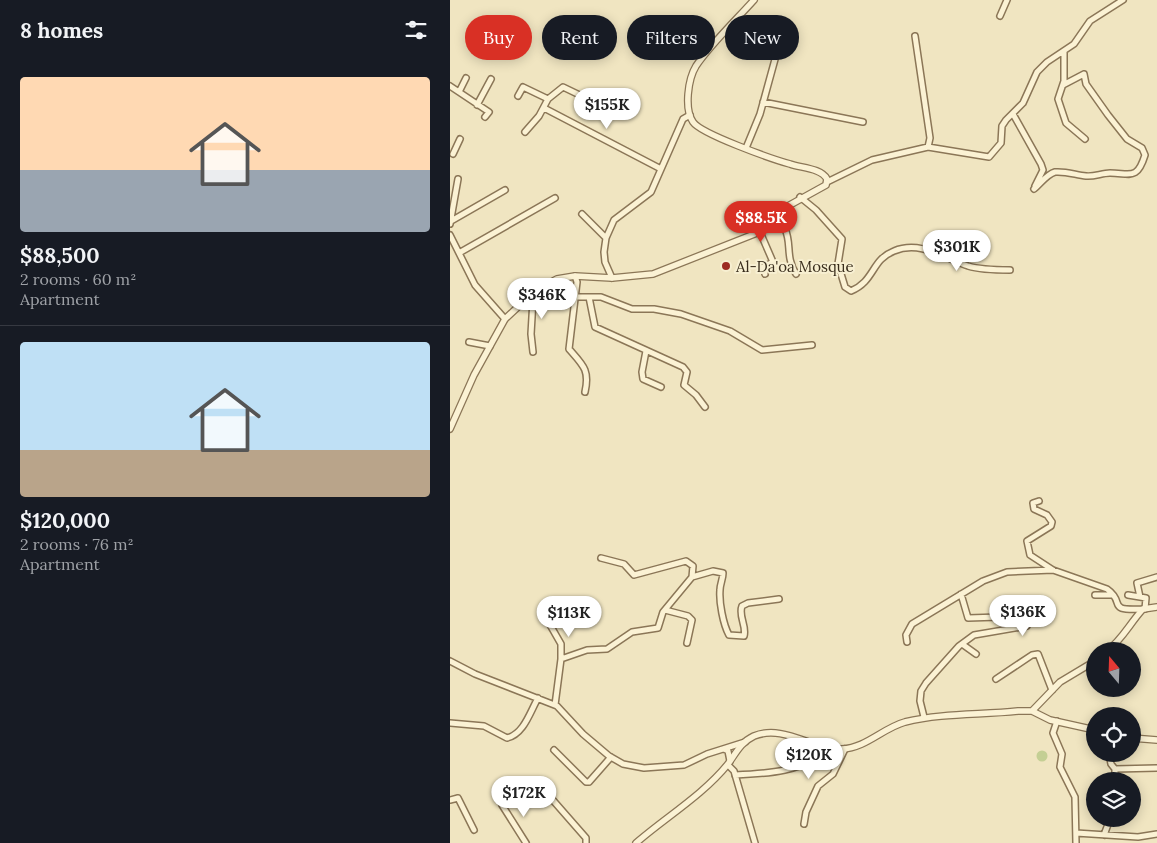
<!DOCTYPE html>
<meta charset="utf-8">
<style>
body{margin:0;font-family:Lora,serif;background:#242831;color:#f1f3f6;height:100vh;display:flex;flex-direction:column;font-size:19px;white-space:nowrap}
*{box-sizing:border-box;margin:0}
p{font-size:16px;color:#9ea1a6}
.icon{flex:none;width:28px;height:28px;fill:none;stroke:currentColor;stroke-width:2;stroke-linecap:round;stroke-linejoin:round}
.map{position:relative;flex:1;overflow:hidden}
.side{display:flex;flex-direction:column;background:#171b24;width:450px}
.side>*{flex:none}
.banner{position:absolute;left:15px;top:15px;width:475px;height:45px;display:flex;gap:10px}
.needle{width:32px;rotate:341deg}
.fabs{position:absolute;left:636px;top:642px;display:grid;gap:10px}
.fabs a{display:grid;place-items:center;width:55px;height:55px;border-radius:50%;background:#171b24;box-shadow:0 2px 12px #0003;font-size:25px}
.price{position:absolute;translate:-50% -42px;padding:0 11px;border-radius:18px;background:#fff;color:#222;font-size:16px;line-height:32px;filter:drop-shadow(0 1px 2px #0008)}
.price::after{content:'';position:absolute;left:50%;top:30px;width:15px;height:11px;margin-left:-8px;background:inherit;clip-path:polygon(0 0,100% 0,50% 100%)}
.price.active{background:#d93025;color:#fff}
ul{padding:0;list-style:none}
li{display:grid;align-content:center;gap:10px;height:265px;padding:0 20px}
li+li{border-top:1px solid #363941}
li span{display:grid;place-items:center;height:155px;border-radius:5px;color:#555}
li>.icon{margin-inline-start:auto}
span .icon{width:90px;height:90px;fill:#fffc;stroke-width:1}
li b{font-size:21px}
h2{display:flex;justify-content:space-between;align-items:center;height:60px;padding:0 20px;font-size:21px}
.pill{padding:0 18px;border-radius:22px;background:#171b24;box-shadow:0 2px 12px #0003;font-size:18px;line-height:45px}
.pill.active{background:#d93025;color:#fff}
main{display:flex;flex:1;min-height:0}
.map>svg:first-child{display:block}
.green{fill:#c4cf94}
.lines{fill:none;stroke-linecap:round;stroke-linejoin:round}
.minor-casing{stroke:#8b7657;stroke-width:8}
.tertiary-casing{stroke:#8b7657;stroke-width:8}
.minor{stroke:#fbf2d4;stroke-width:5}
.tertiary{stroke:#fbf2d4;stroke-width:5.5}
.poi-dot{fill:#9d2c24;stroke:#f7efd1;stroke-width:2}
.labels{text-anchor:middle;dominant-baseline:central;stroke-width:4;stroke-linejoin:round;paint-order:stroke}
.poi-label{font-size:15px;fill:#392d1c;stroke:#f7efd1;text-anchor:start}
</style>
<main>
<section class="side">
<h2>8 homes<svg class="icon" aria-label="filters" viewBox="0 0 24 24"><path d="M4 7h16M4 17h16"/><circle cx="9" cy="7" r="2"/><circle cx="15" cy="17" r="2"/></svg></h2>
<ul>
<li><span style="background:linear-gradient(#ffd9b3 60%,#9aa5b1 0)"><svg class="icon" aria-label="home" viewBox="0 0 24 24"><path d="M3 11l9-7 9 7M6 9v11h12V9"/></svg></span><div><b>$88,500</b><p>2 rooms · 60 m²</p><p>Apartment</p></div></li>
<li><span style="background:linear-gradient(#bfe0f5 70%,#b9a48a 0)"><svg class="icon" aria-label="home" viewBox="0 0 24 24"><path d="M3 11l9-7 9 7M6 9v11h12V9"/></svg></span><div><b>$120,000</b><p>2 rooms · 76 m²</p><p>Apartment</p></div></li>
</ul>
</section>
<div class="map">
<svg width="707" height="843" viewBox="0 0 707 843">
<rect width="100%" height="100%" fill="#f0e5c1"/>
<path class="green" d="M586.5 756a5.5 5.5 0 1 1 11 0a5.5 5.5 0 1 1-11 0Z"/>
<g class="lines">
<g class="minor-casing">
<path id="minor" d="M550,16l7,-16
M281,26l8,7 38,19 -17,62 -14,34
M465,36l15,102 -2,9
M614,51v30l-6,18 8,24 19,16
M0,86l39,26 -4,5
M9,92l7,-14
M68,96l5,-9 25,12
M313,102l100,20
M27,105l14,-26
M94,108l117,61
M563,114l28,50 2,6 -8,16
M75,132l14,-16 9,-17 15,-12 27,13 8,1
M3,154l7,-15
M377,182l45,-22 56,-13 61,10 12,-14 1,-17 4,-6 17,-17 14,-31 10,-10 27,-18 16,-23 33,-21
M584,189c6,-5 13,-15 21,-17 11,-1 21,3 31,4 8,1 16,-3 24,-3 20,0 27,8 35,-18l-3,-7 -15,-9 -19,-24 -22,-31 -2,-10 -21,11
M350,197l16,13 26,29 -4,25 7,23 6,4c24,-10 20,-31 43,-40 26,-11 50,7 74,15 13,4 28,4 42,4
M132,214l24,24
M1,221l54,-31
M320,223l15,6c7,15 0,27 11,45
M0,224l8,-45
M310,232l13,30 -10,5 2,7
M0,235l25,50 30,34
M9,253l96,-55
M125,276l2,6 -8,67c14,16 21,21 16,43
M162,278l-7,-16 -1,-10 2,-14 8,-18 37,-28 32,-73 7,-4
M80,296l3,4 -2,34 2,18
M125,297h26l31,12h22l27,5 49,17 32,19 50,-5
M139,297l6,30 88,40 4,5 -3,13 12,10 9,12
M19,342l21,4
M196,351l-4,21 1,7 18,8
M589,501l-6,2 1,6 13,6 5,7 -1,4 -24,15 3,14 23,15 54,19c20,14 -3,22 36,20
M151,558l23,6 10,11 52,-14 7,5 -1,11
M645,595h18
M678,595l18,3 -1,11
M690,597l-3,-14 20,-6
M215,610l23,6 4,4 -5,23
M99,623l12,21v15
M457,642l-1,-7 6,-11 71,-43 24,-9 46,-2
M512,644l14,10
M0,661l25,13 82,32 26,28 26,22 14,8 21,4 40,-3 23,-11 38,-12
M546,679l36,-24 6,-1 14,36
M105,705l6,-46 26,-9 20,-1 25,-17 26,-4 5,-16 29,-35 21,-6 10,2c0,6 -3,11 -3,17 -1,12 3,34 9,45l15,1c3,-10 -6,-20 -2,-30l6,-3 31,-4
M474,717l-4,-16 1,-10 5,-8 33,-37 15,-11 53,-9 1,-9 -3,-16h-6l-11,3 -1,8 -8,5 -31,1 -7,-24
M607,721l-4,12 9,21 -2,13 15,30 1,46
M0,723l34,3 23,12c17,-4 23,-26 31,-40
M274,749l4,2 2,10
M104,750l32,32h3l22,-25
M659,754l2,10 4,5v8
M278,765l6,6 21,72
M665,769l42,-1
M285,775c27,-1 75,-3 92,-28
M101,798l35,40v5
M0,800l8,-2 16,32
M52,805l24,38
M354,824l2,-12 12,-26 15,-12 12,-25
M626,833l62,4 19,-3
M654,835l6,-16"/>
</g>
<g class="tertiary-casing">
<path id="tertiary" d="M0,429l24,-54 31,-56 30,-28 22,-12 18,-3 37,2 41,-4 109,-43 17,-20 47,-26 1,-6c-6,-11 -26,-11 -37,-15 -18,-5 -89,-30 -97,-42 -9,-13 -5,-43 3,-56 14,-21 40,-46 58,-66
M657,651c15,-11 23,-28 36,-42l14,-2
M582,711l28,-29 35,-21
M682,738l25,2
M186,843c30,-26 67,-48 92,-79 8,-11 13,-22 26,-28 30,-12 59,14 88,13 24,-1 41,-21 63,-27 37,-9 75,-7 113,-11h14l18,9 45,10"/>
</g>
<use href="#minor" class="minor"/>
<use href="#tertiary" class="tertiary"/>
</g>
<circle class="poi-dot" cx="276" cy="266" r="5"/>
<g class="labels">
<g class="poi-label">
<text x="286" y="266">Al-Da'oa Mosque</text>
</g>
</g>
</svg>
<div class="fabs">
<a><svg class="needle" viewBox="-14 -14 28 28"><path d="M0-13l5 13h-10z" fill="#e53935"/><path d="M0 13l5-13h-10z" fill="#9ea1a6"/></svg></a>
<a><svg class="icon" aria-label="locate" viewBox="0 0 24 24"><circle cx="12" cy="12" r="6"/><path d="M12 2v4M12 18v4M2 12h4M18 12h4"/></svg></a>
<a><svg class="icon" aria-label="layers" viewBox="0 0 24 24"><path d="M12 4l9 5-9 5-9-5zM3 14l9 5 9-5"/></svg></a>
</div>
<b class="price" style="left:157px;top:130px">$155K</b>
<b class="price active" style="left:311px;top:243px">$88.5K</b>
<b class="price" style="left:507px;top:272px">$301K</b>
<b class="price" style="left:92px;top:320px">$346K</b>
<b class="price" style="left:573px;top:637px">$136K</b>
<b class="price" style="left:119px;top:638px">$113K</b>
<b class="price" style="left:359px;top:780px">$120K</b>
<b class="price" style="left:74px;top:818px">$172K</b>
<div class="banner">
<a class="pill active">Buy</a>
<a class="pill">Rent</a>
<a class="pill">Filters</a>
<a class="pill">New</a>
</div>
</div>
</main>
